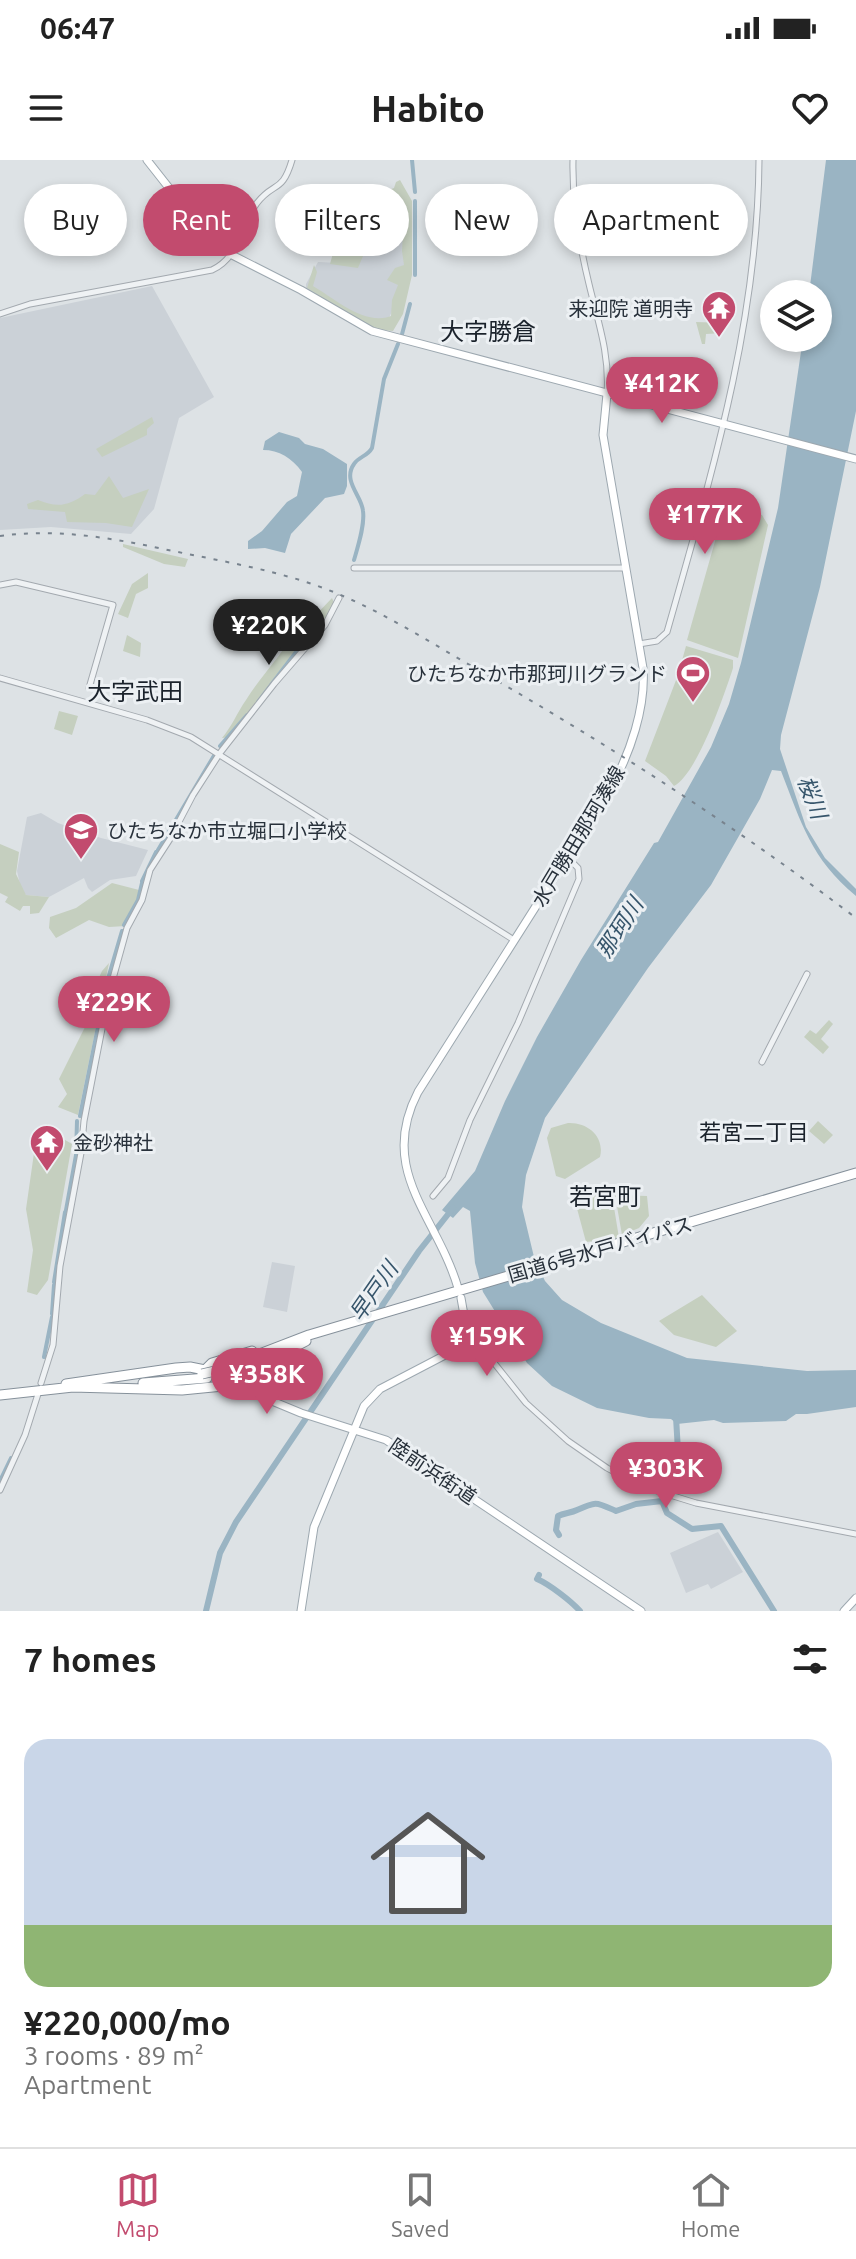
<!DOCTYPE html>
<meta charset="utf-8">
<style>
body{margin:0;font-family:Ubuntu,"Noto Sans JP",sans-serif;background:#f6f6f6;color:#222;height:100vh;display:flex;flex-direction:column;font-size:30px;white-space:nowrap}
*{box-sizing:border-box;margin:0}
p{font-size:26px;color:#767676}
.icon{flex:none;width:44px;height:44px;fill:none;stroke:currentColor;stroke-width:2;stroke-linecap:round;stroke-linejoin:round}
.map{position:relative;height:1451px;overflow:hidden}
.drawer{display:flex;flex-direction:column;background:#fff;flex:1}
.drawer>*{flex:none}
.top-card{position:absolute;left:24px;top:24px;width:808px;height:72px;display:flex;gap:16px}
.buttons{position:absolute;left:760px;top:120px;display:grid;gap:16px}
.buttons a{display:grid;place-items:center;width:72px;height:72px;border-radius:50%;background:#fff;box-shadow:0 4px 12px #0003;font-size:40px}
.price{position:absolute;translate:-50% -68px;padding:0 18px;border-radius:28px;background:#c24b6e;color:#fff;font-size:26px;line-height:52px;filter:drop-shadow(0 2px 4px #0008)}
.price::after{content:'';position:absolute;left:50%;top:48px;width:24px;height:18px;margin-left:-12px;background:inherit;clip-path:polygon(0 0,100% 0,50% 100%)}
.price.selected{background:#222;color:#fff}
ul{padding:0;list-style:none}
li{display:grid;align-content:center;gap:16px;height:424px;padding:0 24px}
li span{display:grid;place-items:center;height:248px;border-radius:24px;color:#555}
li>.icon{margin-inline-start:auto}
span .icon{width:144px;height:144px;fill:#fffc;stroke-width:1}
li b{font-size:34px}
h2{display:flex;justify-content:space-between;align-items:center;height:96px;padding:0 24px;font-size:34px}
.chip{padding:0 28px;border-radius:36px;background:#fff;box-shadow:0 4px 12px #0003;font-size:28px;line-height:72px}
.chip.selected{background:#c24b6e;color:#fff}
.status{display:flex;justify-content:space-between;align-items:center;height:56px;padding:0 40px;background:#fff;direction:ltr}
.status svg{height:22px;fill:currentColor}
header{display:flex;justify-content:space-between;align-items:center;height:104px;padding:0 24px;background:#fff;font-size:36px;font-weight:700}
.menu{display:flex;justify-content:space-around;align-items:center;height:112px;border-top:2px solid #e0e0e0;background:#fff;font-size:22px;color:#767676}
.menu a{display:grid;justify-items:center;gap:4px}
.menu .selected{color:#c24b6e}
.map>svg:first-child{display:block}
.built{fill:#cbd1d7}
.green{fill:#c5cfbf}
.water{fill:#9ab4c3}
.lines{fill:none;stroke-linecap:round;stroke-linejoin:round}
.canal{stroke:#9ab4c3;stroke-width:4}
.river{stroke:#9ab4c3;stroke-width:6}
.minor-casing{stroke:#a3a9af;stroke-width:7}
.major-casing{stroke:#9da8b0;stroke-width:9}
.highway-casing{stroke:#86919b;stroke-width:11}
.minor{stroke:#eff2f4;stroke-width:5}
.major{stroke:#fff;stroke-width:7}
.highway{stroke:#fff;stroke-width:9}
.rail{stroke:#78838e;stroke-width:2;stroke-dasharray:4 8;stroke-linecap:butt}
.highway-bridge-casing{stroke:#86919b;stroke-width:11;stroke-linecap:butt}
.highway-bridge{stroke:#fff;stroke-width:9}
.labels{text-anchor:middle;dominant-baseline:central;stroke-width:6;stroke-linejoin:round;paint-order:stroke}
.poi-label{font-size:20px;fill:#28313b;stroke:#ecf0f3;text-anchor:end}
.street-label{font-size:20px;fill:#28313b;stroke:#ecf0f3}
.water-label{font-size:22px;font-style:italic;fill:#36556b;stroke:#ecf0f3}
.neighbourhood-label{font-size:22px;fill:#1a222b;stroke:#ecf0f3}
.quarter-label{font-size:24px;fill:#1a222b;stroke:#ecf0f3}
</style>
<div class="status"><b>06:47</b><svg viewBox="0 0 49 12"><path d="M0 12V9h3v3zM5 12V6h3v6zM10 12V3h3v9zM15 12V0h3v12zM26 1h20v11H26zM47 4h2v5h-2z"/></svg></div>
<header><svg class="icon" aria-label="menu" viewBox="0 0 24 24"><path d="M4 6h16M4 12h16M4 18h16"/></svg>Habito<svg class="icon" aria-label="heart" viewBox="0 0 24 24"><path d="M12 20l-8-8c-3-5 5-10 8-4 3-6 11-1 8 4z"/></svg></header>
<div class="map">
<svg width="856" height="1451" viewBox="0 0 856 1451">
<rect width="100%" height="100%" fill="#dde2e5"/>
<path class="built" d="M391,50l20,3 -7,72 -22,48 -76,-43v-6l12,-22 38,2 12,-27z
M152,126l62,111 -35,21 -25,91 -23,25 -80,-7 -51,3v-212z
M41,653l17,10 43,15 47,12 -12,26 -26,4 -18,12 -4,-4 -4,-10 -35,19 -23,-2 -5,-6 -4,-18 10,-54z
M272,1102l23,4 -8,46 -24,-5z
M718,1372l25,40 -32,17 -3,-5 -22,9 -16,-40z"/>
<path class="green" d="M400,20l12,21v74l-9,39 -10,17c-31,-1 -60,-27 -86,-43l7,-23 3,7 -4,14c22,13 52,40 78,30l1,-16 6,-15 -11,-5 8,-12 9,-3 -2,-14 2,-37 -10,-2 -23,25 -13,31 -28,-4 3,-11 -8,-3 7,-13h21l5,-4 4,-25 -5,-16c14,-2 23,2 37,-4l2,-6z
M696,162l28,1v10l-18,1 -1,10h-3z
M152,257l2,6 -7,6v6l-45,22 -6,-8z
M109,316l14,22 26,-9 -17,38 -26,-4 -39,-1 -2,-10 -37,-3 -1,-5 11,-4c19,8 31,6 47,-6l10,1z
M725,346l37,9 6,10 -30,133 -51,-18z
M123,384l65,15 -3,8 -21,-3 -41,-17z
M148,413v15l-12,6 -8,24 -10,-4 14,-30z
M332,438l3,7 -7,13 -97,119 -9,1c10,-12 15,-25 24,-38 16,-26 38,-46 51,-74l13,-5z
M127,475l14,8 -1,14 -17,-6z
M686,486l47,14v8c-9,28 -36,106 -59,118l-8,-10 -21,-15 33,-86z
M59,551l19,5 -6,19 -18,-6z
M0,684l19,8 -3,22 10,21 23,2 -10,16 -9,1v-8h-7l-3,5 -15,-9 3,-5 -8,-4z
M112,723l31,8 -17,35 -17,1 -20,-7 -33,18 -7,-10 1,-11 26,-9z
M109,803l-31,152 -20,-8 9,-13 -8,-15 26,-52 1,-21 16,-35z
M829,860l4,4 -12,15 8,8 -6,7 -19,-17 6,-7 6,4z
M818,961l15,14 -9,9 -15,-13z
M568,963c20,-1 37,14 32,34l-35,22 -9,-3 -9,-38 4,-10z
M47,964l13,13 12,7 -24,136 -11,15 -10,-3 6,-42 -7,-41 8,-56z
M593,1029l19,6 7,43 -33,4 -14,-52z
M615,1035l32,1 2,20 -10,12 -17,7z
M702,1135l35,36 -21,16 -42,-12 -15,-14z"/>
<path class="water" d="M826,0h30v251l-36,176 -39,148 -1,14 26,78 19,31 31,31v7c-45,-37 -55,-74 -75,-125l-9,-1 -12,29 -49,86 -63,83 -103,150 -19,57 -4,32 12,50 11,24 17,19 39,23 86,35 120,13 49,-1v37l-49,7h-11l-10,7 -63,2 -9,-3 -37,4 -6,-5 -22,-1 -52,-10 -45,-22 -25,-23 -44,-71 -8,-29 -5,-52 -7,-4 -10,11 -11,-8 33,-39 30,-70 32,-64 44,-77 73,-117 4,-1 53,-95 18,-43 12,-41 37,-155 25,-170h15v-44h-9z
M279,272l20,6 6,6 18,5 24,15v22l-3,8 -19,4 -34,36 -6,19 -20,-5 -17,1v-8l14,-10 25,-29 10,-6 5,-24c-10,-14 -23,-22 -39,-22l2,-9z"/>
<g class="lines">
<path class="canal" d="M412,0l3,32
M415,41v74
M401,178l9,-34
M354,400c4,-14 11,-35 9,-49 -1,-15 -21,-30 -9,-47 5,-8 13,-7 18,-16l12,-69 14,-35
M258,542l48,-63
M220,586l27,-31
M158,690l57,-96
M142,721l14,-29
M124,765l14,-25 4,-17
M80,956l27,-134 15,-51
M66,1050l10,-55 1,-34
M54,1122l11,-70
M52,1154l2,-29
M44,1197l8,-40
M0,1321l11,-23"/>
<path class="river" d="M671,1320l7,-29 -2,-34
M662,1341l5,12 25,16 29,-3 53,85
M559,1375l-3,-5 2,-14c6,-3 13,-3 19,-6 20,-9 19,-8 39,1l20,-7 26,-3
M539,1415l-2,4c12,5 34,22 43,32
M206,1451l14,-58 16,-31 183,-271 34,-43"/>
<g class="minor-casing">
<path id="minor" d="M573,0c-1,42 6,83 16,124 9,38 21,71 18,110
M0,154l30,-10 182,-34c28,-13 28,-44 45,-67 17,-22 25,-9 35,-43
M354,408h271
M0,425l16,-3 97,23 -24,83
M639,484l18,-3 10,-9c44,-156 91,-309 92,-472
M0,518l147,42 44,17 323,203
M762,902l45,-88
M433,1036l15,-18 22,-58 48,-97 61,-144 -1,-11 -11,-11
M457,1183l34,16 35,44 42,38 39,27 34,18 55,17 160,31
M41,1223l12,-38 7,-79 21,-113 3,-32 25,-128 18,-65 15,-28 8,-30 20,-31 23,-44 27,-42 54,-69 51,-59 14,-27
M0,1330l25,-55 13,-41"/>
</g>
<g class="major-casing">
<path id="major" d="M147,0l52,66 33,29 69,35 71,41 484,128
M458,1128c-21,-72 -81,-117 -40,-196l193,-304c19,-35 35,-80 32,-120l-40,-233 4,-41
M207,1211l24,13
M243,1229l58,24 85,27 255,171
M301,1451l13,-84 50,-121 16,-17 69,-36 14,-24 1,-14 -3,-17
M844,1451l12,-13"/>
</g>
<g class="highway-casing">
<path id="highway" d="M215,1211l94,-36 547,-162
M143,1223l64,-5
M66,1224l110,-16 14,-1 15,3 7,-7 40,-12
M72,1227l110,3 41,-4 21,4 -4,-10 3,-6 63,-33
M0,1235l73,-8"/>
</g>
<use href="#minor" class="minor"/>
<use href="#major" class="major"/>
<use href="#highway" class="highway"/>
<path class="rail" d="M0,376c57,-8 112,2 168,14 53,11 108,20 158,39 57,22 108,56 161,86 127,73 252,154 369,243"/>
<g class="highway-bridge-casing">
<path id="highway-bridge" d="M202,1214l13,-3"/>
</g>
<use href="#highway-bridge" class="highway-bridge"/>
</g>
<defs>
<g id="temple-pin" transform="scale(1.8)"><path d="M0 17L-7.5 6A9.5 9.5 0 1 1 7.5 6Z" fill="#c24b6e" stroke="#ecf0f3"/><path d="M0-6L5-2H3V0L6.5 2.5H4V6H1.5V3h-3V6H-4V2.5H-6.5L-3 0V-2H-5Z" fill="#fff"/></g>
<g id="stadium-pin" transform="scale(1.8)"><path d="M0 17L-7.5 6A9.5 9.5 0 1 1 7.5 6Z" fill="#c24b6e" stroke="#ecf0f3"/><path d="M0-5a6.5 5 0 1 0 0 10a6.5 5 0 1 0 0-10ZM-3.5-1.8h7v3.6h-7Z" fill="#fff"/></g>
<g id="school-pin" transform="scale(1.8)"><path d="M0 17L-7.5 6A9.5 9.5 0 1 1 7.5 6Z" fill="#c24b6e" stroke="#ecf0f3"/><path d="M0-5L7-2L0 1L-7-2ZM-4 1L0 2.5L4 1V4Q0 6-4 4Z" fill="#fff"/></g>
</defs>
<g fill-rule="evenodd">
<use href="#temple-pin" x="719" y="148"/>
<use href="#stadium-pin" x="693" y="513"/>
<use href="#school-pin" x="81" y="670"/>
<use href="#temple-pin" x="47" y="982"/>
</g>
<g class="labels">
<g class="poi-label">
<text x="693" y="148">来迎院 道明寺</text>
<text x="667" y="513">ひたちなか市那珂川グランド</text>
<text x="107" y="670" text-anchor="start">ひたちなか市立堀口小学校</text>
<text x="73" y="982" text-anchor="start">金砂神社</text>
</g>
<g class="street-label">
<text transform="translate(578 676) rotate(-59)">水戸勝田那珂湊線</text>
<text transform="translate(600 1089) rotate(-16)">国道6号水戸バイパス</text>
<text transform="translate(433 1311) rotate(34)">陸前浜街道</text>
</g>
<g class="water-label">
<text transform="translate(813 637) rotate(69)">桜川</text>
<text transform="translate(619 767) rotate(-57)">那珂川</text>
<text transform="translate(373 1131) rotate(-55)">早戸川</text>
</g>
<g class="neighbourhood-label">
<text x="754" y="971">若宮二丁目</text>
</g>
<g class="quarter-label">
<text x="488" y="171">大字勝倉</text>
<text x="135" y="531">大字武田</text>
<text x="605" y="1036">若宮町</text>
</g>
</g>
</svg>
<div class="buttons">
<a><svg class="icon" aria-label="layers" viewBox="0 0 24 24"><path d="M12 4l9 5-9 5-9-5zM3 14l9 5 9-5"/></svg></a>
</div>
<b class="price" style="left:662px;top:265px">¥412K</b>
<b class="price" style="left:705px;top:396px">¥177K</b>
<b class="price selected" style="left:269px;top:507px">¥220K</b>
<b class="price" style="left:114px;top:884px">¥229K</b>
<b class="price" style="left:487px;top:1218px">¥159K</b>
<b class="price" style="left:267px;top:1256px">¥358K</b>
<b class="price" style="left:666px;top:1350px">¥303K</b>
<div class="top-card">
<a class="chip">Buy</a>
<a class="chip selected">Rent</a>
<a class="chip">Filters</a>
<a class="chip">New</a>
<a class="chip">Apartment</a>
</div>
</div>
<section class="drawer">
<h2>7 homes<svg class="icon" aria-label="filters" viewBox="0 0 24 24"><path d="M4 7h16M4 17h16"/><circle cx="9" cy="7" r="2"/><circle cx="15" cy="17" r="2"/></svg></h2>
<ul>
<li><span style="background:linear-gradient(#c9d6e8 75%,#8fb573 0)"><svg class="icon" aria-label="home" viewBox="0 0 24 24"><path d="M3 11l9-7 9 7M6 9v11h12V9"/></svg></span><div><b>¥220,000/mo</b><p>3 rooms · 89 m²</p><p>Apartment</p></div></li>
</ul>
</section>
<nav class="menu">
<a class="selected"><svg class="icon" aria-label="map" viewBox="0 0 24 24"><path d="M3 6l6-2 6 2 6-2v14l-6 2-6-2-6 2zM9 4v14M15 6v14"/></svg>Map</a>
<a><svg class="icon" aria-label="saved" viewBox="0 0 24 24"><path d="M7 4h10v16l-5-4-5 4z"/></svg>Saved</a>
<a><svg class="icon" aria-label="home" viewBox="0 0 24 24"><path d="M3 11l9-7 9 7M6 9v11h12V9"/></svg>Home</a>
</nav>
